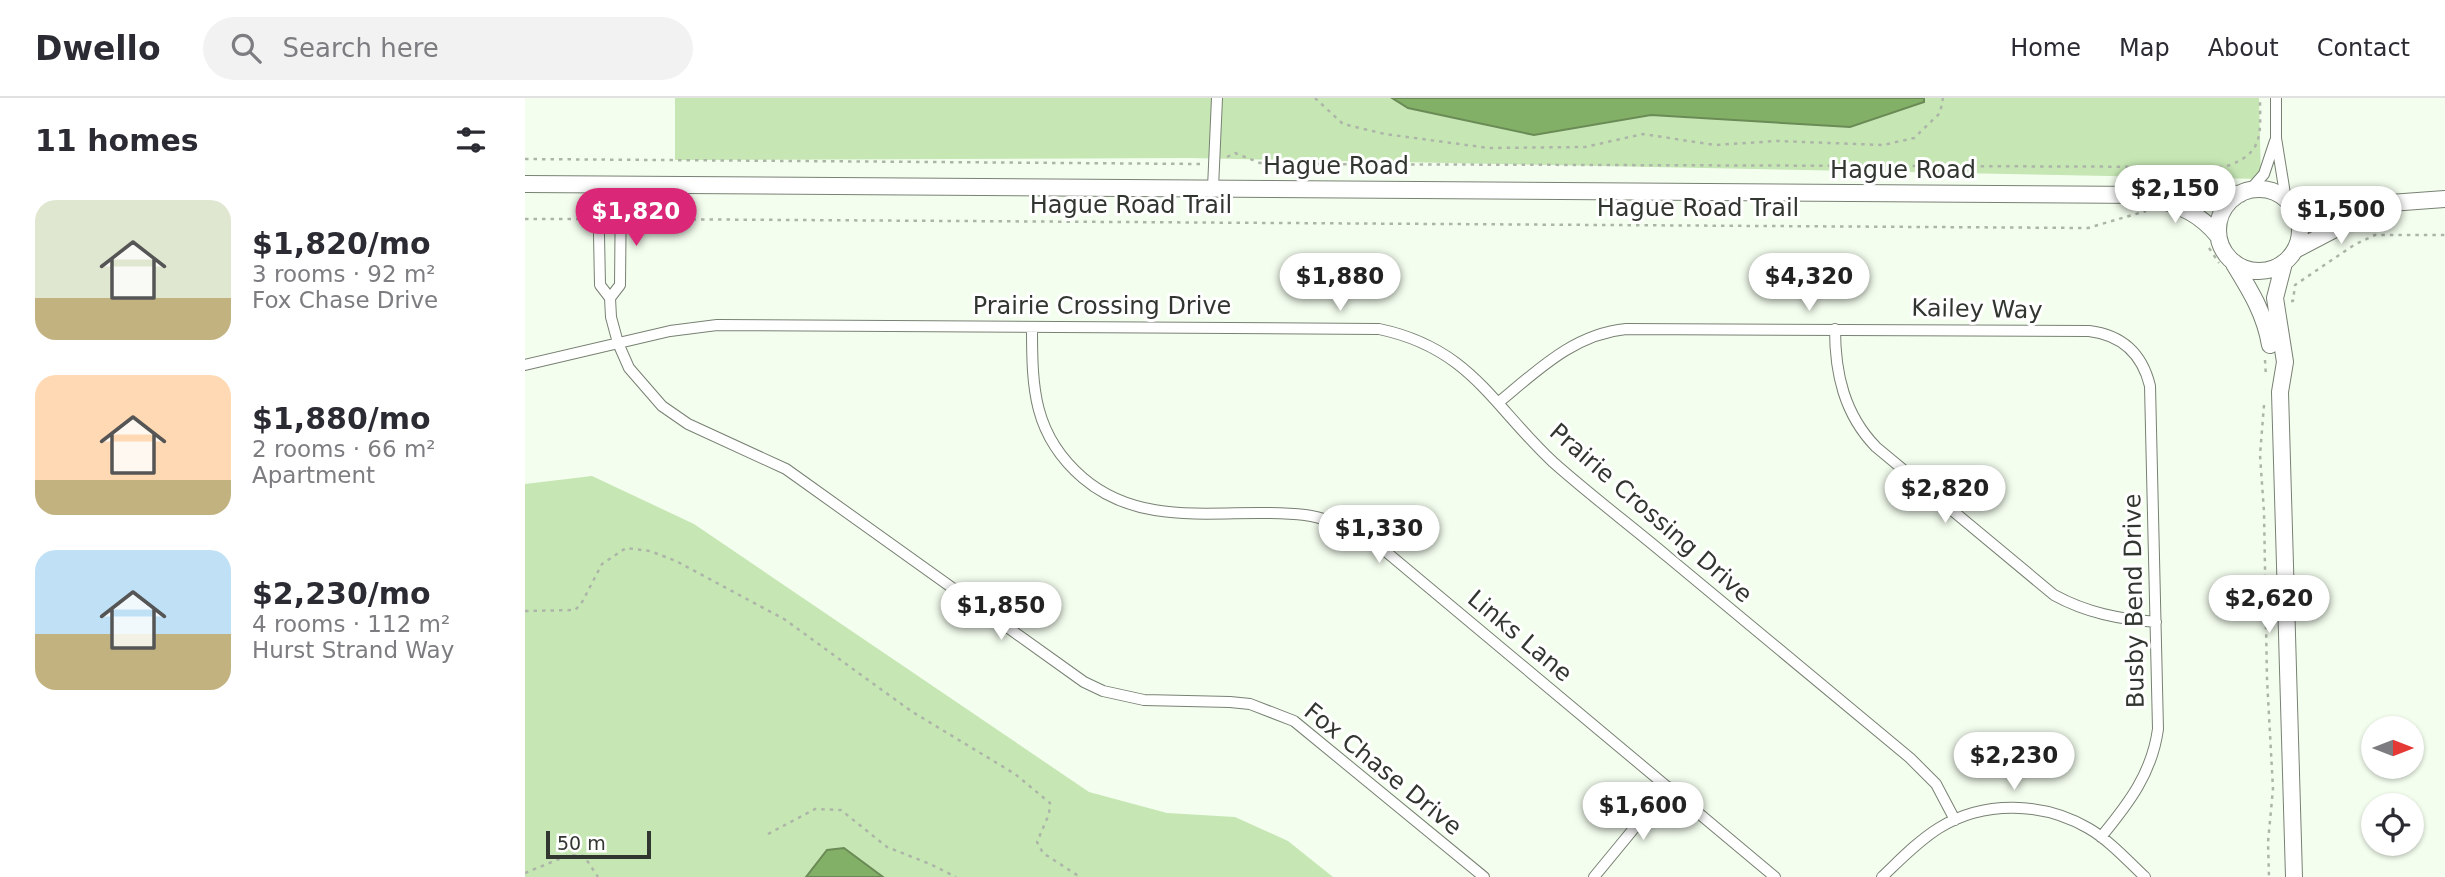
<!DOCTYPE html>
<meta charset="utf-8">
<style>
body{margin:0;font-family:"DejaVu Sans",sans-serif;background:#f2f2f3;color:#2b2b33;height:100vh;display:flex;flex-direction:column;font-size:26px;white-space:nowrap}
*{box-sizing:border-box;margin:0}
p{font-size:23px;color:#7c7c81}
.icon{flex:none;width:38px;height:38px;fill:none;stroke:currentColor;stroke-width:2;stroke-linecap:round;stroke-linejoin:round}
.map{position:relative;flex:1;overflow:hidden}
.sheet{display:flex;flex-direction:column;background:#fff;width:525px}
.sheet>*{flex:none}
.needle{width:46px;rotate:90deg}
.fabs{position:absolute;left:1836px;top:618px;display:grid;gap:14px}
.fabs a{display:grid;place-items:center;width:63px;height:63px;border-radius:50%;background:#fff;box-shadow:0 2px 5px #0004;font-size:35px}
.scale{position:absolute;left:21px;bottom:18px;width:105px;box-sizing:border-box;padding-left:7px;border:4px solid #323630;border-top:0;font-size:19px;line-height:24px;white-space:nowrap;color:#323630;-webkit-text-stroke:5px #fff;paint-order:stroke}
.price{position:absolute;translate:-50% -60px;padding:0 16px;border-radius:24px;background:#fff;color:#222;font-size:23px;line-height:46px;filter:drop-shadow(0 2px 4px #0008)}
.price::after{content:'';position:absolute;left:50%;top:42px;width:21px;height:16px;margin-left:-10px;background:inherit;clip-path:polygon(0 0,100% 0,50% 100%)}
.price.selected{background:#db2777;color:#fff}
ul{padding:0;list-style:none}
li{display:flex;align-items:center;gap:21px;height:175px;padding:0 35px}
li span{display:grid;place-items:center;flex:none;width:196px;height:140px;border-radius:21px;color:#555}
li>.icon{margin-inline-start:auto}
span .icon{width:84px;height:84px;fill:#fffc;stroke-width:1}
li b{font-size:30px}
h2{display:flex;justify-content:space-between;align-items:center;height:84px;padding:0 35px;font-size:30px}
header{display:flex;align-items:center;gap:42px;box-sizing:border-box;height:98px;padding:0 35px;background:#fff;border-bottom:2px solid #e1e1e2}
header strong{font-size:33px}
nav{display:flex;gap:38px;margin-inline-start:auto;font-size:24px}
.search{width:490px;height:63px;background:#f2f2f3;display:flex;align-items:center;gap:18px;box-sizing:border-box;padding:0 24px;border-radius:38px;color:#7c7c81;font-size:26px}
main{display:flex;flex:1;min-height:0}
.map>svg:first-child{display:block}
.green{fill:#c6e7b4}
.water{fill:#83b067;stroke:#6b8b56;stroke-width:2}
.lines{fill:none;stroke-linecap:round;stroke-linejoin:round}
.minor-casing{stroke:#788173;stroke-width:12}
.secondary-casing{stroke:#788173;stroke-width:18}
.path{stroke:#adb5a9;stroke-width:2.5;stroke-dasharray:3.5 5;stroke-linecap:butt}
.minor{stroke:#fff;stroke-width:10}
.secondary{stroke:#fff;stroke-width:16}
.labels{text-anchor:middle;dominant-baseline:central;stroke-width:6;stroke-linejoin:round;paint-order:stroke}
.street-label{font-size:24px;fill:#323630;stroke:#fff}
</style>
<header>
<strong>Dwello</strong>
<div class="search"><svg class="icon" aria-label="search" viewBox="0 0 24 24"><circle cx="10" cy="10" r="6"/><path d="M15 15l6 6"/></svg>Search here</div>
<nav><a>Home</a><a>Map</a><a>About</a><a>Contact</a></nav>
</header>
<main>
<section class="sheet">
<h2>11 homes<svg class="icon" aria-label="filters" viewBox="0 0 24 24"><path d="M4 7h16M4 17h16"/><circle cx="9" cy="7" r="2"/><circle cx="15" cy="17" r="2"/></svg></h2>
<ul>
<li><span style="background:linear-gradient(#dfe7d0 70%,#c2b280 0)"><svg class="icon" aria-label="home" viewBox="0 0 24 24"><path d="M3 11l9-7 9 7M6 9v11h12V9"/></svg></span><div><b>$1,820/mo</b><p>3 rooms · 92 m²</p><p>Fox Chase Drive</p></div></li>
<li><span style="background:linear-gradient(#ffd9b3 75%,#c2b280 0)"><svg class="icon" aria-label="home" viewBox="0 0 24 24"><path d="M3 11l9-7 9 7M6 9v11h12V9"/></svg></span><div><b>$1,880/mo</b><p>2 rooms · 66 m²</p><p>Apartment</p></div></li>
<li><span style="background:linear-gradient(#bfe0f5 60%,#c2b280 0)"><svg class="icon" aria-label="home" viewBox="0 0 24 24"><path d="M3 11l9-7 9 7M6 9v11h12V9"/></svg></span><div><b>$2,230/mo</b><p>4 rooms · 112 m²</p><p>Hurst Strand Way</p></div></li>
</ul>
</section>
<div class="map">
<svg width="1920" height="779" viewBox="0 0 1920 779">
<rect width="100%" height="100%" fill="#f4feef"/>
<path class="green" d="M150,0h1584l2,81 -1072,-21 -514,2z
M67,378l102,48 395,268 78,21 68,4 53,24 45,36h-808v-393z"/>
<path class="water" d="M867,0h532v4l-74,25 -199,-12 -117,20 -126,-27z
M319,750l39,29h-77l21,-27z"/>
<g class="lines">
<g class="minor-casing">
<path id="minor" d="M1751,0v40l10,62
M73,86l2,101 10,13 1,19 7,26 11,25 33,38 26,18 98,45 298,213 19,9 41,9 86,2 20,2 44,17 190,156
M688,90l4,-90
M1724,93l15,-17 11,-33
M85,200l10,-13 1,-101
M507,229c0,61 1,108 51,151 63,54 147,28 222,37 21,3 41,11 61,20l409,342
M1310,231c0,44 9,85 41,118l178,148c33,18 65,24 102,27
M0,267l145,-34 47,-6 662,4c91,19 113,76 174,133 37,33 77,63 115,95 81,67 162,134 242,201l26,26 19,36
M974,304c39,-32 75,-68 127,-73l463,2c33,4 53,22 61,55l8,343c-6,44 -29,74 -57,108
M1069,779l74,-90
M1357,779c18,-17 36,-36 57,-49 45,-28 104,-26 149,0 21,12 39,32 57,49"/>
</g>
<g class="secondary-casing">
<path id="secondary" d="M0,86l1621,11 25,-4 69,3
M1693 132a41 41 0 1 1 82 0a41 41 0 1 1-82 0Z
M1624,98c29,10 49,15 69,40
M1764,105l25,8 53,-3 23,-5 55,-4
M1770,152l44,-23 26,-17
M1759,165l-9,35 10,64 -5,30 14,485
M1709,166c16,26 31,50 36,81"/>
</g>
<path class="path" d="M790,0l28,26 42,10 104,14 96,-1 58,-13 72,11 62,-4 106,4 31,-7 26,-25 3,-15
M702,59l8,-4 25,10 22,1 942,3c41,-13 36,-33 36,-69
M0,61l676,5
M0,121h60
M108,121l1455,9 58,-17
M1684,150l10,15
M1766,203h2l2,-16 59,-40 21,-10h70
M1740,262l1,17
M1739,307l-4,50 4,57 3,167 6,110 -5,53 1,35
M0,513l50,-1 6,-6 21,-40 24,-16 24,3 26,10 108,58 127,92 104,63 35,29 -1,11 -12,28 6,11 37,24
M243,736l47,-25 26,1 46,37 43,17 26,13
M0,775l44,-18 15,1 14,21"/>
<use href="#minor" class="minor"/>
<use href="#secondary" class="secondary"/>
</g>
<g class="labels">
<g class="street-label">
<text x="811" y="68">Hague Road</text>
<text x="1378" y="72">Hague Road</text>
<text x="606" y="107">Hague Road Trail</text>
<text x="1173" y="110">Hague Road Trail</text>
<text x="577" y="208">Prairie Crossing Drive</text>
<text transform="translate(1452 211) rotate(1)">Kailey Way</text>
<text transform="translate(1126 415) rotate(41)">Prairie Crossing Drive</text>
<text transform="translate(1609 503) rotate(-91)">Busby Bend Drive</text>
<text transform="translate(995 538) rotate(40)">Links Lane</text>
<text transform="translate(858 671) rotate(39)">Fox Chase Drive</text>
</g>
</g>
</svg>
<div class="fabs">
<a><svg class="needle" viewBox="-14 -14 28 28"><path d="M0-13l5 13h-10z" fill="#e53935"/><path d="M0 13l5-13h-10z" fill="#7c7c81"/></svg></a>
<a><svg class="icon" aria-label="locate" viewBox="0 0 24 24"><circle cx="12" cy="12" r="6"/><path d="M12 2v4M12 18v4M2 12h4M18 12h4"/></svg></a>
</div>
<div class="scale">50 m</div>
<b class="price" style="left:1650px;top:127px">$2,150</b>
<b class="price" style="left:1816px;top:148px">$1,500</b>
<b class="price selected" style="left:111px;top:150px">$1,820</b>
<b class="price" style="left:815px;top:215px">$1,880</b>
<b class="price" style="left:1284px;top:215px">$4,320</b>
<b class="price" style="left:1420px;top:427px">$2,820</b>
<b class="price" style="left:854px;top:467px">$1,330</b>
<b class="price" style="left:1744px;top:537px">$2,620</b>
<b class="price" style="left:476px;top:544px">$1,850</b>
<b class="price" style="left:1489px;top:694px">$2,230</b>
<b class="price" style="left:1118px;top:744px">$1,600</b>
</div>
</main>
